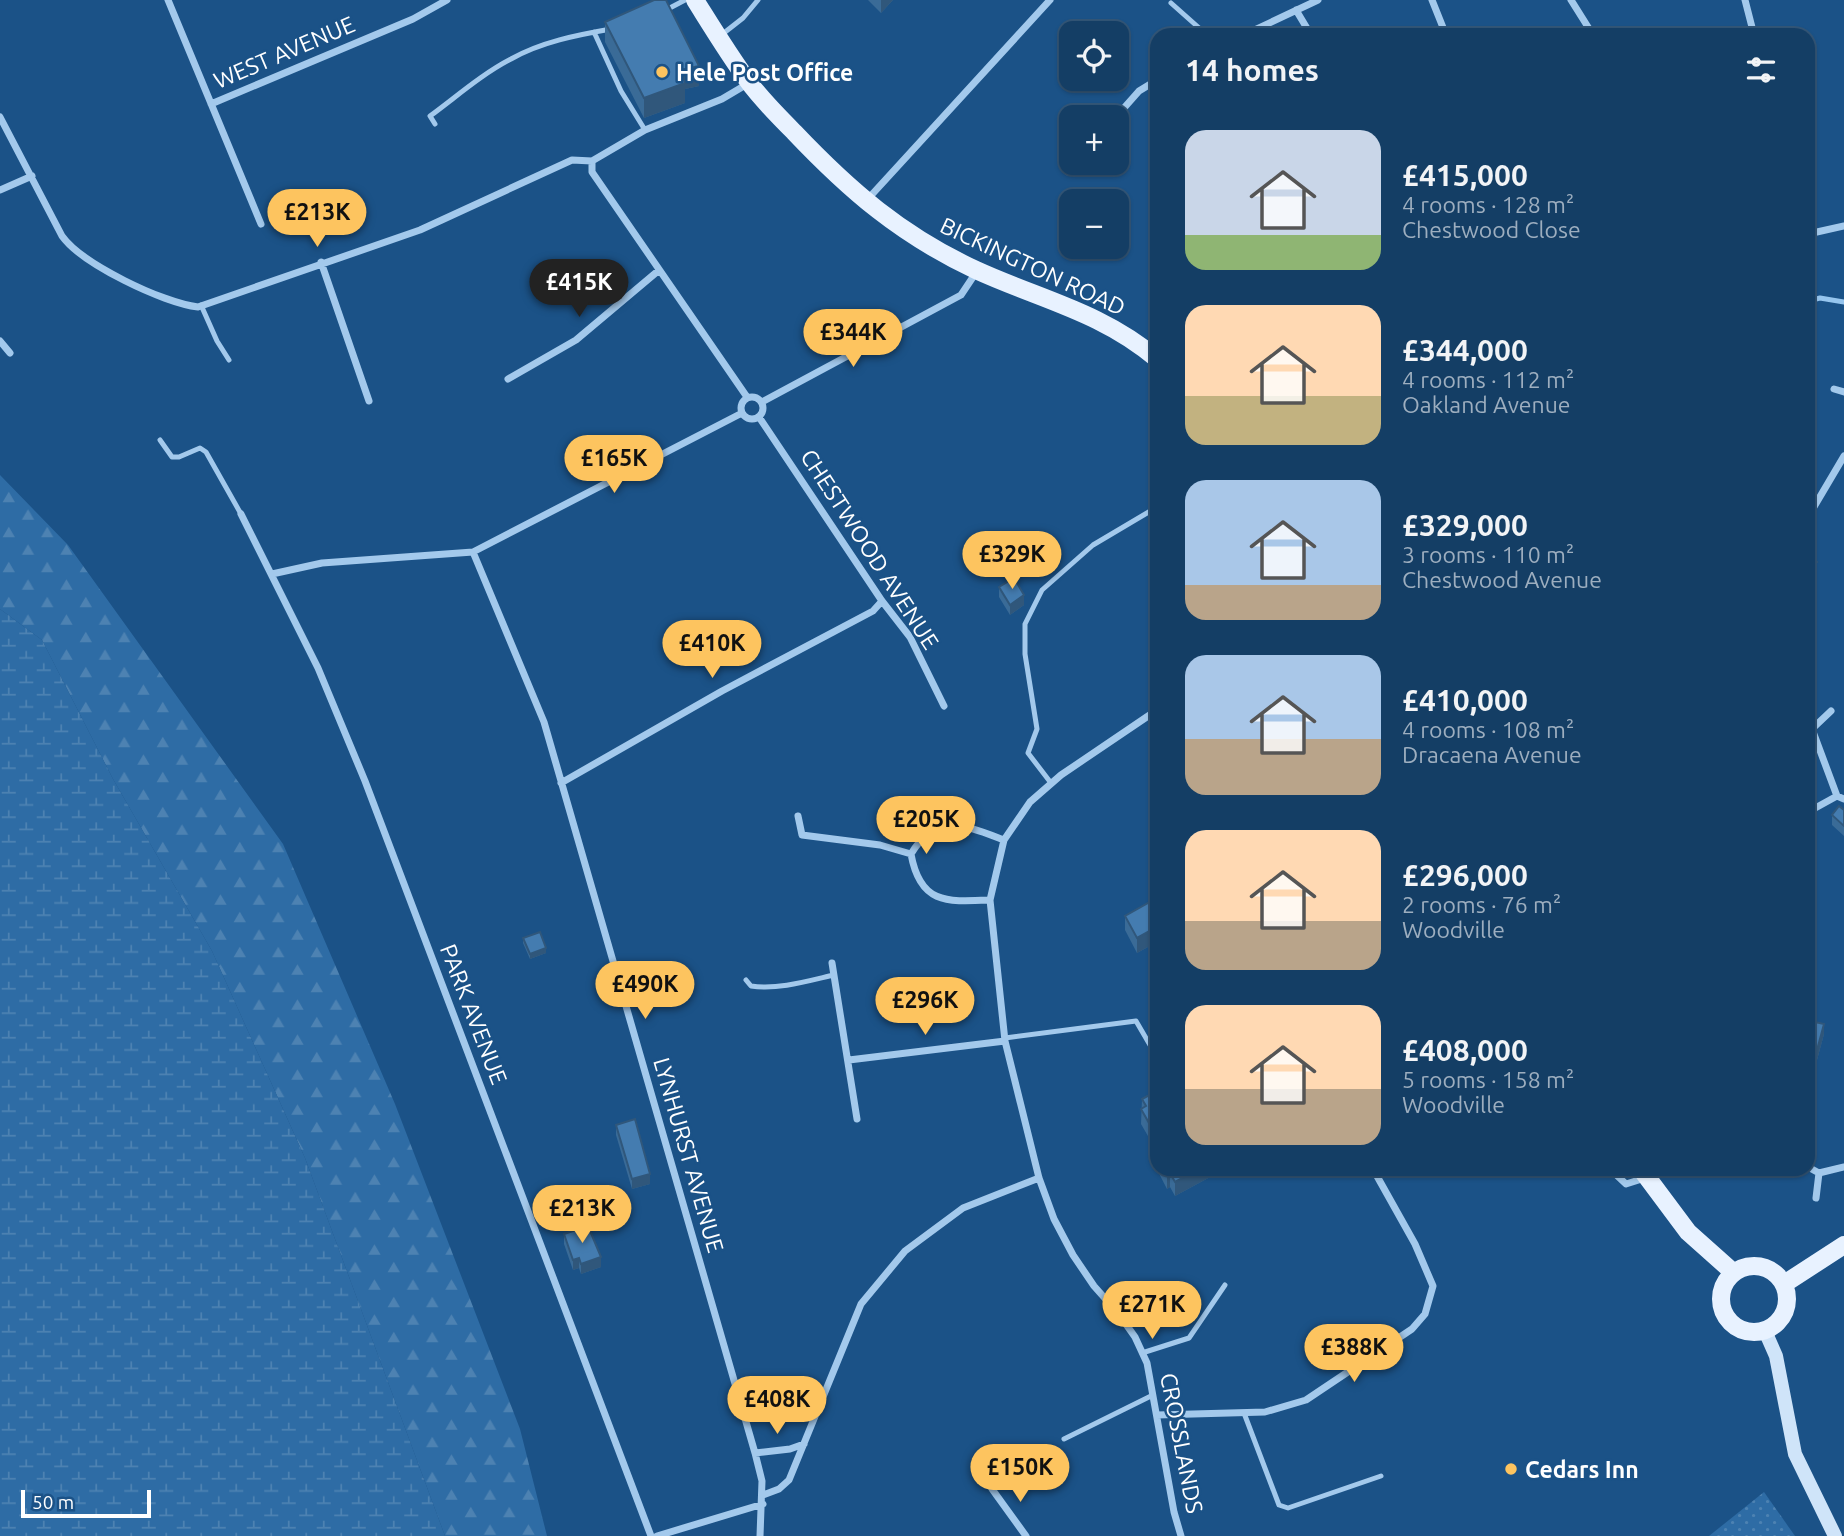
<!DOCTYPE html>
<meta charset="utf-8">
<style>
body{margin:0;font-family:Ubuntu,sans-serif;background:#21496e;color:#f1f3f6;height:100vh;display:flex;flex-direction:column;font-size:26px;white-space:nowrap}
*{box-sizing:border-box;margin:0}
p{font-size:23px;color:#9daebf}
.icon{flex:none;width:38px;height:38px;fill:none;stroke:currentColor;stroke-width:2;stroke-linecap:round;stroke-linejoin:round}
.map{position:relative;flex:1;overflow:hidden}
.drawer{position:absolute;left:1150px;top:28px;width:665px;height:1148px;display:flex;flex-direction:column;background:#143e65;border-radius:21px;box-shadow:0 2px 5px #0004,0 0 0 2px #335779}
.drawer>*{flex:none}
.fabs{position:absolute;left:1059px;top:21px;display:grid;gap:14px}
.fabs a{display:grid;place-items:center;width:70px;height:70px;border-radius:14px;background:#143e65;box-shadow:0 2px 5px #0004,0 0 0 2px #335779;font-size:35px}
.scale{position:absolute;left:21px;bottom:18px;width:130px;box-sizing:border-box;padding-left:7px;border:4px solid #fff;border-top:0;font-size:19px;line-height:24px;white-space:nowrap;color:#fff;-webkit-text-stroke:5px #1b5287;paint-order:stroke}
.price{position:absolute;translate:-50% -60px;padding:0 16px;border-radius:24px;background:#fdc45f;color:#111;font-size:23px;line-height:46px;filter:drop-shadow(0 2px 4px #0008)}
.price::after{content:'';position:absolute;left:50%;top:42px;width:21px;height:16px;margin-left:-10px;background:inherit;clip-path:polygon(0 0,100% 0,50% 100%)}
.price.current{background:#222;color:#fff}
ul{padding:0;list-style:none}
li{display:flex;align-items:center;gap:21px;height:175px;padding:0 35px}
li span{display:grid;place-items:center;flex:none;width:196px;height:140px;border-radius:21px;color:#555}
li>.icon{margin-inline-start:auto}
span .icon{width:84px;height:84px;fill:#fffc;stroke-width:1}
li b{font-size:30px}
h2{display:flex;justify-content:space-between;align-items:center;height:84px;padding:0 35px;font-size:30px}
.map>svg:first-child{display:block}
.forest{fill:url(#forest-firs)}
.wetland{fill:url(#wetland-marsh)}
.park{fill:url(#park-dots)}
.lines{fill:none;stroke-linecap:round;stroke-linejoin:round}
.stream{stroke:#96c5ee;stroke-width:5}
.lane{stroke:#a3c9ec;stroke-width:5}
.street{stroke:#a3c9ec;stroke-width:7}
.secondary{stroke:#cfe4f9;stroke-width:14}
.primary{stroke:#e8f2ff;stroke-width:18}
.wall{fill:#3a6b97}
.shaded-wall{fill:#30577b}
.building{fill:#447cb0;stroke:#30577b;stroke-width:2}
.poi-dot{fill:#fdc45f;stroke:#1b5287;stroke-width:2.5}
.labels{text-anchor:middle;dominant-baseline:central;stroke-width:5;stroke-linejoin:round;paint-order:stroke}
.street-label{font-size:23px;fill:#fff;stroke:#1b5287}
.poi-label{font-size:23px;font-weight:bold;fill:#fff;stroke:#1b5287;text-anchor:start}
</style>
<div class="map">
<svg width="1844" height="1536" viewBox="0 0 1844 1536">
<defs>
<pattern id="forest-firs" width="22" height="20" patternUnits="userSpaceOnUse" patternTransform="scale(1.75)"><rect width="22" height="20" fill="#2e6ca5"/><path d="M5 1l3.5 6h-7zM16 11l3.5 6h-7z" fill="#4d82b2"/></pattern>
<pattern id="wetland-marsh" width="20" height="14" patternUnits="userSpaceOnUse" patternTransform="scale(1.75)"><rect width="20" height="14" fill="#2e6ca5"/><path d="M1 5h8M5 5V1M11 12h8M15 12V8" fill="none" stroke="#4d82b2"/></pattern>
<pattern id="park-dots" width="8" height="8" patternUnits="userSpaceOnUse" patternTransform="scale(1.75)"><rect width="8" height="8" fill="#2e6ca5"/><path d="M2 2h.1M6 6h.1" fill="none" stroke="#4d82b2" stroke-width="1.8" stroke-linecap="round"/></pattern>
</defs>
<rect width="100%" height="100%" fill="#1b5287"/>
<path class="forest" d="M0,475l68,70 215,299 112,260 125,325 27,107h-102l-140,-378 -93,-207 -99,-172 -71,-139 -42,-31z"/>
<path class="wetland" d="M0,609l42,31 71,139 99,172 93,207 140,378h-445z"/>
<path class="park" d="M1764,1492l31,44h-86z"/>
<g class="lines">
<path class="stream" d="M1808,301l12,-3 24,4"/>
<path class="lane" d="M1171,3l36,32
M666,10l19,-10
M594,32l27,59 24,39
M720,36l23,-18 15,-18
M435,124l-5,-8c26,-19 52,-42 81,-57 30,-17 66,-24 100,-30
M201,305l16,36 12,19
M160,440l12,17h7l21,-9 6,4 35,62
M1051,783l-23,-30 9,-24 -12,-75v-30l17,-34 51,-45 64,-38
M746,980l5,6c27,4 57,-5 83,-11
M1005,1038l131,-17 21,36
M1142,1353l47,-15 36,-53
M1244,1413l35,92 9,3 93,-32
M1064,1439l89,-44"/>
<path class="street" d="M168,0l93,224
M1432,0l14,35
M1571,0l22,35
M1745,0l9,35
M1296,10l15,25
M1244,35l74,-35
M211,104l202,-85 34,-19
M0,117l62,119c20,28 101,67 136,71l222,-77 152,-70 20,1 53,-31 77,-31 27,-16
M1116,117l23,-26 18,-11
M592,161v11l155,225
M1087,163l10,8
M1068,172l8,-9
M0,190l32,-14
M866,201l184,-201
M1808,234l36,-8
M321,262l48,139
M0,341l10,12
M508,379l68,-39 82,-69
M1834,389l10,3
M741 408a11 11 0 1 1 22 0a11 11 0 1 1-22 0Z
M762,402l199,-107 16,-24
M759,417l123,184 28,36 34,69
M241,514l77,154 47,113 286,755
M1808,517l36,-61
M473,552l71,170 211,731 7,28 -2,55
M272,574l50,-11 151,-11 269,-139
M1157,710l-96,65 -31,27 -26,38 -14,60 15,141 34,137 15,41 19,36 21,31 24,27 17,24 12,26 27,149 7,24
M1808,727l4,2 19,-18
M1812,729l25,67
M561,783l161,-92 151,-80 9,-10
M1808,812l29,-16 7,3
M798,816l4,19 78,10 31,9
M990,900c-44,2 -70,4 -79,-46 25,-42 53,-29 93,-14
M832,963l25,156
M849,1060l156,-19
M1808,1167l11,6 25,-6
M1610,1169l16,15 19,-6
M1816,1198l3,-25
M1157,1415l108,-3 41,-12 106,-71 13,-15 8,-28 -18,-42 -42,-75
M755,1453l35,-4 14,-5
M992,1489l34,47
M763,1495l16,-6 10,-9 72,-176 44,-53 58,-43 76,-30
M657,1536l106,-32"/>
<path class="secondary" d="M1765,1331l11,25 19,98 40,82"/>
<path class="primary" d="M695,0c17,27 34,55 53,81 13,18 30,35 46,51 56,59 107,103 182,138 63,29 126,42 181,89
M1641,1169l47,63 46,41
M1721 1299a33 33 0 1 1 66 0a33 33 0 1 1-66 0Z
M1784,1284l60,-39"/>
</g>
<path class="wall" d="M868,0h25l-12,13z
M605,22l94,64 -14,3v14l-41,15 -39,-76z
M999,587l25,18 -14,10 -11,-18z
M1844,810v26l-12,-11v-10z
M1157,886v56l-20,11 -12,-23v-14l29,-16v-12z
M523,938l23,15 -16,6 -7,-16z
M1808,1005l5,11 -2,5 13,13 -7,26 -9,-2z
M1157,1019v28l-6,-10v-15z
M1157,1091v78h55v7l-37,20 -5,-9 -3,2 -16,-31v-14l1,-1 -11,-19 1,-25z
M616,1125l34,59 -18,5 -16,-54z
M564,1234l37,33 -20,7 -2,-6 -6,2 -9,-26z"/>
<path class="shaded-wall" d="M881,0h12l-12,13z
M699,66v20l-14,3v14l-41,15v-20l37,-28z
M1817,562v9l-9,9v-9z
M1024,595v10l-14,10v-10z
M1157,927v15l-20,11v-15z
M546,948v5l-16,6v-5z
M1824,1024v10l-7,26v-10z
M1199,1169h13v7l-37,20v-14z
M1170,1173v14l-3,2v-15z
M650,1174v10l-18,5v-10z
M601,1257v10l-20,7v-10z
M579,1258v10l-6,2v-10z"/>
<path class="building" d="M654,0h12l33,66 -18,4 4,13 -41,15 -39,-76z
M1808,553l9,9 -9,9z
M1014,578l10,17 -14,10 -11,-18z
M1839,806l5,4v16l-12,-11z
M1157,898v29l-20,11 -12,-22z
M540,932l6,16 -16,6 -7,-16z
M1808,1005l5,1 -3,15 14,3 -7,26 -9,-2z
M1157,1019v13l-6,-10z
M1157,1091v46l-16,-28 5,-3 -4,-7z
M635,1119l15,55 -18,5 -16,-54z
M1157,1140v15l-6,-11z
M1164,1169h35l-24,13 -5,-9 -3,1z
M588,1226l13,31 -20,7 -2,-6 -6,2 -9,-26z"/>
<g class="poi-dot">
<circle cx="662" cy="72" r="7"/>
<circle cx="1511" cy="1469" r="7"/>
</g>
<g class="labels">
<g class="street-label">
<text transform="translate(284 52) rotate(-23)">WEST AVENUE</text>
<text transform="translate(1033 266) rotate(25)">BICKINGTON ROAD</text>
<text transform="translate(870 549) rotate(57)">CHESTWOOD AVENUE</text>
<text transform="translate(474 1014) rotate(69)">PARK AVENUE</text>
<text transform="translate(689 1155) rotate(74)">LYNHURST AVENUE</text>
<text transform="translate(1182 1443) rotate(79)">CROSSLANDS</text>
</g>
<g class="poi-label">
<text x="676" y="72">Hele Post Office</text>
<text x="1525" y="1469">Cedars Inn</text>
</g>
</g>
</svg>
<div class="fabs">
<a><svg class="icon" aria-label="locate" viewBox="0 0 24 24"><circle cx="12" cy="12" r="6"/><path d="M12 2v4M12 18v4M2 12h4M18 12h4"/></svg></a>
<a>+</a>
<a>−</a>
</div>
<div class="scale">50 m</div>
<b class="price" style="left:317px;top:249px">£213K</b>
<b class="price current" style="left:579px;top:319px">£415K</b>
<b class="price" style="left:853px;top:369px">£344K</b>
<b class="price" style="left:614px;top:495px">£165K</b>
<b class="price" style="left:1012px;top:591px">£329K</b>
<b class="price" style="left:712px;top:680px">£410K</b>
<b class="price" style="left:926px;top:856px">£205K</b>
<b class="price" style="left:645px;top:1021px">£490K</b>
<b class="price" style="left:925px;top:1037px">£296K</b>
<b class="price" style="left:582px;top:1245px">£213K</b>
<b class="price" style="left:1152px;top:1341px">£271K</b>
<b class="price" style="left:1354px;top:1384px">£388K</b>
<b class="price" style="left:777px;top:1436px">£408K</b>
<b class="price" style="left:1020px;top:1504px">£150K</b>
<section class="drawer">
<h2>14 homes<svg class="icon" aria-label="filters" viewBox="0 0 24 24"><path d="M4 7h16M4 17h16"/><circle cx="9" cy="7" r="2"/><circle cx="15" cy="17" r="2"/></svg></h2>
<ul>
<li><span style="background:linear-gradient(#c9d6e8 75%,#8fb573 0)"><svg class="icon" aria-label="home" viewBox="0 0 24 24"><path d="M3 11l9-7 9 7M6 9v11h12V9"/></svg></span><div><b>£415,000</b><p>4 rooms · 128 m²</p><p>Chestwood Close</p></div></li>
<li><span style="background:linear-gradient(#ffd9b3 65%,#c2b280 0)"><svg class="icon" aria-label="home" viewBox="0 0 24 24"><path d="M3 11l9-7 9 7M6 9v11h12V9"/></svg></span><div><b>£344,000</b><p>4 rooms · 112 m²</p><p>Oakland Avenue</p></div></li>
<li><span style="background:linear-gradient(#a9c7e8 75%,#b9a48a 0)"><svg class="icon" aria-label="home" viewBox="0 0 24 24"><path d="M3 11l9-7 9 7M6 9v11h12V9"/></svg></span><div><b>£329,000</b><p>3 rooms · 110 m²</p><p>Chestwood Avenue</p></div></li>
<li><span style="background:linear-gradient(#a9c7e8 60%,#b9a48a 0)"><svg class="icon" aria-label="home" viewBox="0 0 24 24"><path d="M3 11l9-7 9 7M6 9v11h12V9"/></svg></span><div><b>£410,000</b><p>4 rooms · 108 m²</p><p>Dracaena Avenue</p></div></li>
<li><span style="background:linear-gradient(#ffd9b3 65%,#b9a48a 0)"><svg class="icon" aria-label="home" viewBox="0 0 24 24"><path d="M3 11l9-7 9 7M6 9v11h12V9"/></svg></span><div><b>£296,000</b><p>2 rooms · 76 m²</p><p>Woodville</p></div></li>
<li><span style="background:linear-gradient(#ffd9b3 60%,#b9a48a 0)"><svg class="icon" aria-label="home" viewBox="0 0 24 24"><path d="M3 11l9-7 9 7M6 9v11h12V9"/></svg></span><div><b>£408,000</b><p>5 rooms · 158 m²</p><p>Woodville</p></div></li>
</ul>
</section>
</div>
